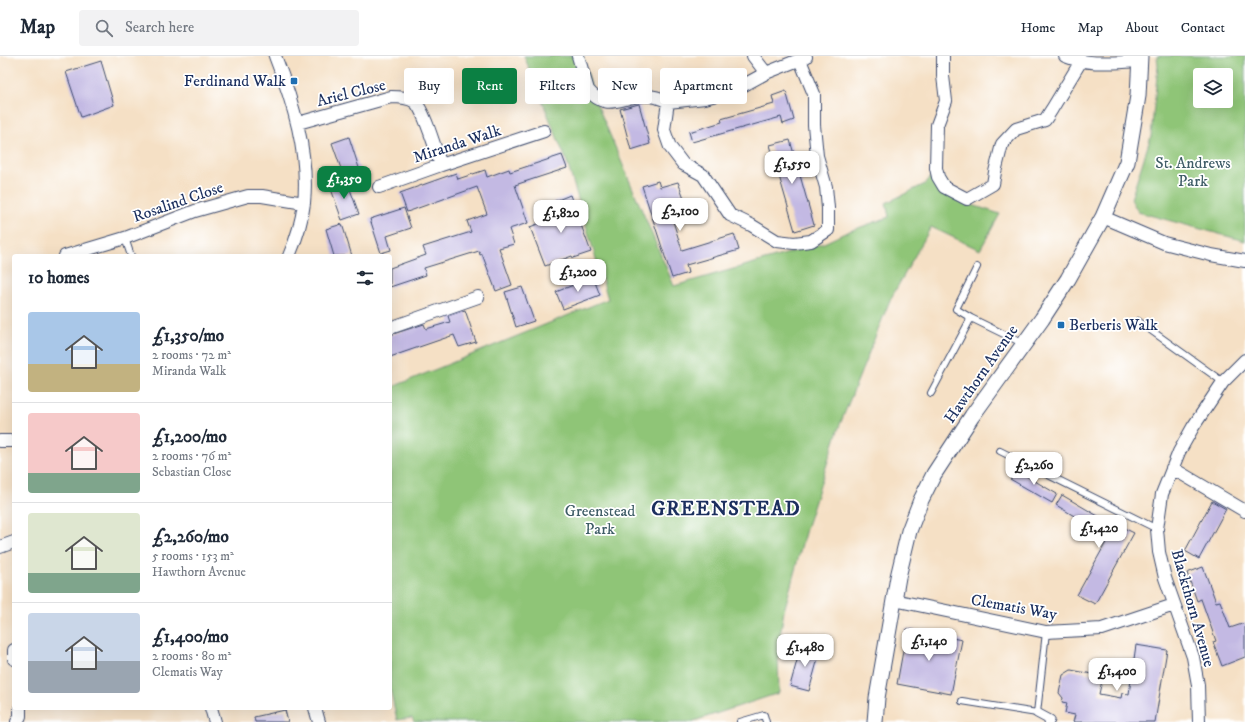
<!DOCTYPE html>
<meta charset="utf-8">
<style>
body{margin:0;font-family:"IM FELL DW Pica",serif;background:#f2f2f3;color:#1f2937;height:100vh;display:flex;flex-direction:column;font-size:15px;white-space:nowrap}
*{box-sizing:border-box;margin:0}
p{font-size:13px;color:#747a83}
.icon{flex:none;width:22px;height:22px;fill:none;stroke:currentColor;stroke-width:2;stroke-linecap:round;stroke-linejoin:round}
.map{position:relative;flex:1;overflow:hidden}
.sheet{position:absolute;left:12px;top:198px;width:380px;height:456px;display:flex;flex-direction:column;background:#fff;border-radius:4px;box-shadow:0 4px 16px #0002}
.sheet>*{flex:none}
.top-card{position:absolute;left:404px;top:12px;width:380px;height:36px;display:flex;gap:8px}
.tools{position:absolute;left:1193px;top:12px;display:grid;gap:8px}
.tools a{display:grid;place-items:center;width:40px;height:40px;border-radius:4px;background:#fff;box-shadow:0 4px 16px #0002;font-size:20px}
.price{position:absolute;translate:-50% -34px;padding:0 9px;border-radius:8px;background:#fff;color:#222;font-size:13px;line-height:26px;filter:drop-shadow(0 1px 2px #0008)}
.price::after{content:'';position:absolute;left:50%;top:24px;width:12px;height:9px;margin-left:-6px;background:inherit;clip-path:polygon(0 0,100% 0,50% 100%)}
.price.selected{background:#0b8043;color:#fff}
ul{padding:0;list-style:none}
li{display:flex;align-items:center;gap:12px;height:100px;padding:0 16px}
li+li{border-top:1px solid #e0e1e3}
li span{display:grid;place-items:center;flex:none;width:112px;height:80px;border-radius:4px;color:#555}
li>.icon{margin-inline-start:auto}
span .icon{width:48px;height:48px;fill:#fffc;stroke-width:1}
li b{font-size:17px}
h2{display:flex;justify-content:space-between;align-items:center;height:48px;padding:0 16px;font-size:17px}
.tag{padding:0 14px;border-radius:4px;background:#fff;box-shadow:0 4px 16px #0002;font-size:14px;line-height:36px}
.tag.selected{background:#0b8043;color:#fff}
header{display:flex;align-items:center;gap:24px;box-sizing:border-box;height:56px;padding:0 20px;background:#fff;border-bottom:1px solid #e0e1e3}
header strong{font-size:19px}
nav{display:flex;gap:22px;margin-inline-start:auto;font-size:14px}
.search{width:280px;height:36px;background:#f2f2f3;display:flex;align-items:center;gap:10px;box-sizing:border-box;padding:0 14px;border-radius:4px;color:#747a83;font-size:15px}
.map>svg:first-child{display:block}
.green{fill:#8fc577;stroke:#557a6a;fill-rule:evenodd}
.building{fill:#c3b9e3}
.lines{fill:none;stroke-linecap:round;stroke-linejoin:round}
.service-casing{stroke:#3c4a6d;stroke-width:8}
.pedestrian-casing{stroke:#3c4a6d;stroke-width:11}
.minor-casing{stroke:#3c4a6d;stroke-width:14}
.tertiary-casing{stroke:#3c4a6d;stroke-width:17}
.service{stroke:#fff;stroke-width:6}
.pedestrian{stroke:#fff;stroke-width:9}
.minor{stroke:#fff;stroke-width:12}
.tertiary{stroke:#fff;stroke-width:15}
.poi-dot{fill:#1f6fb2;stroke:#fff;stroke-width:1.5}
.labels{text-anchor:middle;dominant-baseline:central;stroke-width:3.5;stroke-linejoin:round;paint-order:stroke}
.poi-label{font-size:16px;fill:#1b2f5e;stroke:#fff;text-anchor:end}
.street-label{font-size:16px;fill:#1b2f5e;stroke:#fff}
.park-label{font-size:16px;fill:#3e5c66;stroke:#fff}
.district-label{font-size:20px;font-weight:bold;letter-spacing:1px;fill:#1b2f5e;stroke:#fff}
</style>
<header>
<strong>Map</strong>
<div class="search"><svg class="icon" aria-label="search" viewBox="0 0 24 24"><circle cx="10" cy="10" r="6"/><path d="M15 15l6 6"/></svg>Search here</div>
<nav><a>Home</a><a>Map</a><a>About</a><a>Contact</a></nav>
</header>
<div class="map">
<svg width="1245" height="666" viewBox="0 0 1245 666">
<rect width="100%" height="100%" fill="#fff"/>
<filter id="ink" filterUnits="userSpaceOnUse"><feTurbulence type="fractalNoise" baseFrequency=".025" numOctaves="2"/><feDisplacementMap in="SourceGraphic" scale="8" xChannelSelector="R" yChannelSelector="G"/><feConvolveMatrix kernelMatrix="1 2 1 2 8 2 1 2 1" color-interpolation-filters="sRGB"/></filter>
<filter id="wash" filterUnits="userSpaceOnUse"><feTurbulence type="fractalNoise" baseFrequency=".012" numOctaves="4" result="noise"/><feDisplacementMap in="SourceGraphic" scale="16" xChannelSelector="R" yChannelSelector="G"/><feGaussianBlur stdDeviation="0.9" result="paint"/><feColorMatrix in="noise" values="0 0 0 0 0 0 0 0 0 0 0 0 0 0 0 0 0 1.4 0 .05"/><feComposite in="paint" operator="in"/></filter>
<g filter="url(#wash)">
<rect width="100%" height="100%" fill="#f5e0c5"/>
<path class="green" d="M524,0h59l11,41 80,189 150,-43 23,-11 42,-15 -3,-14 39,-19 10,-12 34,32 31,10 -20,36 -49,-23 -41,73 -51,127 -33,102 -22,82 -6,37 1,45 -88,29h-277l-2,-4 -15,2 -7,-32v-300l218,-89 -41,-137z
M1157,0h88v185l-107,-29 -7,-13 20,-63 7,-70zM1200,19h26v26h-26z"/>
<g id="blocks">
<path class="building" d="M101,5l13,44 -33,12 -15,-45z
M786,35l8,29 -11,4 -2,-7 -89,25 -3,-10 33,-10 -1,-3 53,-15 -2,-8z
M639,48l11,40 -19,6 -11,-41z
M349,81l11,34 -16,6 -12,-34z
M790,84l24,85 -19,6 -25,-86z
M562,99l5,13 -52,17 13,38 -19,6 5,15 -15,4 13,37 -16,6 -14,-37 -2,1 -1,-4 -55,17 2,7 -36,12v-19l36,-13 -3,-8 48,-15 -4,-11 20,-7 -10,-27 -70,25 -7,-19 56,-20 2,6 27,-9 2,7 22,-8 1,3z
M347,125l12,33 -17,6 -12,-34z
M658,125l2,6 18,-5 6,16 -17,4 15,48 52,-16 5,16 -53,15 2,8 -16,5 -30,-92z
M570,139l21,57 -18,6 -1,-2 -27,10 -15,-39 28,-11 -5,-14z
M404,152l7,20 -24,8 4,14 -10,3 -11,-34z
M342,168l10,32h-18l-8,-27z
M593,221l7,18 -37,14 -7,-17z
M522,231l12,34 -18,6 -11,-35z
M465,254l11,32 -17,5 -5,-12 -64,22v-22l34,-11 2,5 24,-7 -2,-6z
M1016,414l41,24 -5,9 -42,-24z
M1062,439l53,31 1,-2 18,9 -39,71 -18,-9 32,-58 -53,-32z
M1212,445l14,8 -27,50 -14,-8z
M1203,511l13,35 4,-1 10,27 15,-5v34l-23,9 -9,-24 3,-1 -15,-42 -4,2 -10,-28z
M907,573l55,11 -11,54 -54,-10z
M1136,589l31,5 -12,72h-82l2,-7 -10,-2 2,-10 -5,-1 1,-4 -4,-5 4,-18 8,-5 32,6 -4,18 22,4 1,-5 7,1z
M801,590l19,5 -11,40 -19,-5z
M285,654l3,12h-33l-1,-5z"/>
</g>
</g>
<g filter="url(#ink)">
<use href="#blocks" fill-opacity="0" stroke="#3c4a6d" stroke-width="1"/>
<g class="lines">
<g class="service-casing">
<path id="service" d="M125,182l6,18
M971,262l-15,-9 21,-42
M1138,265l85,61
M931,337l40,-75 53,26
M1000,395l157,78
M962,645l75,12 9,-81
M740,666l24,-7 2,7"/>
</g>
<g class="pedestrian-casing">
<path id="pedestrian" d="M1037,657l13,7 -1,2"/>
</g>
<g class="minor-casing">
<path id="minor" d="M275,0c18,46 34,97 29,147 -2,17 -8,37 -15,53
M578,0l10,34c18,21 31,8 52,6 11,-1 19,1 28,6
M753,0l13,17
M943,0v20l3,25 -9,24 -1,43 2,9 6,10 23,12 26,-15 2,-12 7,-28 14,-15 29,-9 7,-11 26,-43 1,-5
M1065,0c24,10 50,6 75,5
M668,46l-4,28 6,17 13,17 20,11 27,40 21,10 26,16 17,2 17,-2 17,-11v-22l-2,-21 -9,-31 -3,-31v-31l-14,-34
M668,46l37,-4 30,-8 31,-17 40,-16
M298,67l93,-26c8,0 17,0 24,5 10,9 21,50 26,63
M379,131l62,-22 103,-34
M1103,161l61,26 47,12 34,6
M65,200l60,-18 70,-27 53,-15h14l42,7
M390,272l88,-31
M0,385h14
M1172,412l73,43
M0,491l14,-5
M894,544l152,32 56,-3 72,-24
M14,594v9
M211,652l4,14
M315,652l4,14
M17,666l3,-6v-8
M1199,666l-1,-37 -5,-28 -28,-79 -6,-26 -2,-23 5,-35 17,-42 14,-25 30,-45 22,-22"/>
</g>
<g class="tertiary-casing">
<path id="tertiary" d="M875,666l2,-24 21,-121 11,-46 12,-31 13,-26 38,-58 70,-97 26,-40 35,-62 24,-55 11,-66 2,-40"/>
</g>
<use href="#service" class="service"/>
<use href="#pedestrian" class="pedestrian"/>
<use href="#minor" class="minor"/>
<use href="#tertiary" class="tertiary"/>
</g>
</g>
<g class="poi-dot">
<rect x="290" y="21" width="8" height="8" rx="2"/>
<rect x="1057" y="265" width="8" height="8" rx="2"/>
</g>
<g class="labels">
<g class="poi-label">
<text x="286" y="25">Ferdinand Walk</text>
<text x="1069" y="269" text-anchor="start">Berberis Walk</text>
</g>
<g class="street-label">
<text transform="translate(351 37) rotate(-14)">Ariel Close</text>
<text transform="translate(457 88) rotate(-18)">Miranda Walk</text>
<text transform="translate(178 146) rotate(-19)">Rosalind Close</text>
<text transform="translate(981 318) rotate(-55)">Hawthorn Avenue</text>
<text transform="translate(1014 551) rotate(10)">Clematis Way</text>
<text transform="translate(1193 552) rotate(74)">Blackthorn Avenue</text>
</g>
<g class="park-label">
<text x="1193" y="107">St. Andrews<tspan x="1193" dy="18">Park</tspan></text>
<text x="600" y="455">Greenstead<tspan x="600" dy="18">Park</tspan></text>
</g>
<g class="district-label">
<text x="726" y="453">GREENSTEAD</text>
</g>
</g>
</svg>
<div class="tools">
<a><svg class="icon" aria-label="layers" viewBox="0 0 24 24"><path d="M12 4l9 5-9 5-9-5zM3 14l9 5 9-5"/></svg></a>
</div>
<b class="price" style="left:792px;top:129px">£1,550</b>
<b class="price selected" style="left:344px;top:144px">£1,350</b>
<b class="price" style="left:680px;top:176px">£2,100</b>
<b class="price" style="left:561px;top:178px">£1,820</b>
<b class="price" style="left:578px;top:237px">£1,200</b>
<b class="price" style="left:1034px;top:430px">£2,260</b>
<b class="price" style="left:1099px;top:493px">£1,420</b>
<b class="price" style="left:929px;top:606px">£1,140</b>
<b class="price" style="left:805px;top:612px">£1,480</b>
<b class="price" style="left:1117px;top:636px">£1,400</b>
<div class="top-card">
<a class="tag">Buy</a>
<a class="tag selected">Rent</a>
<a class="tag">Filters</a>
<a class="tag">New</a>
<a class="tag">Apartment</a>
</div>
<section class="sheet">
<h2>10 homes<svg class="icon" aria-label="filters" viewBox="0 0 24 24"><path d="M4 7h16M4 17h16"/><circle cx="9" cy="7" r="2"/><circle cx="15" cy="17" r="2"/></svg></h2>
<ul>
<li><span style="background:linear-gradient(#a9c7e8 65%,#c2b280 0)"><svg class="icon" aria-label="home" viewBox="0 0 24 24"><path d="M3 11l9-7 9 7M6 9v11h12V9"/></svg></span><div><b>£1,350/mo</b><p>2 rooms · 72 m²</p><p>Miranda Walk</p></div></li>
<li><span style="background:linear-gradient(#f6c9c9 75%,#7fa58c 0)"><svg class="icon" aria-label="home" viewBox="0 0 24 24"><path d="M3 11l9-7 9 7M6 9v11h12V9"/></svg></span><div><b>£1,200/mo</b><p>2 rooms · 76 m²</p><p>Sebastian Close</p></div></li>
<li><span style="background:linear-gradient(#dfe7d0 75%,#7fa58c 0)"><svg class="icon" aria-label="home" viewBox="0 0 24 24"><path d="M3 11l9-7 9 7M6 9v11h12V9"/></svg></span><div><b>£2,260/mo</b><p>5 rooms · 153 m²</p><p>Hawthorn Avenue</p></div></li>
<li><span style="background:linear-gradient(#c9d6e8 60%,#9aa5b1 0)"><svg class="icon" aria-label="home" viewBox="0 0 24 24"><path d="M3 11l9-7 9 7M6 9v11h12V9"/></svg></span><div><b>£1,400/mo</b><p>2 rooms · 80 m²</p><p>Clematis Way</p></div></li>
</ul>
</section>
</div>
